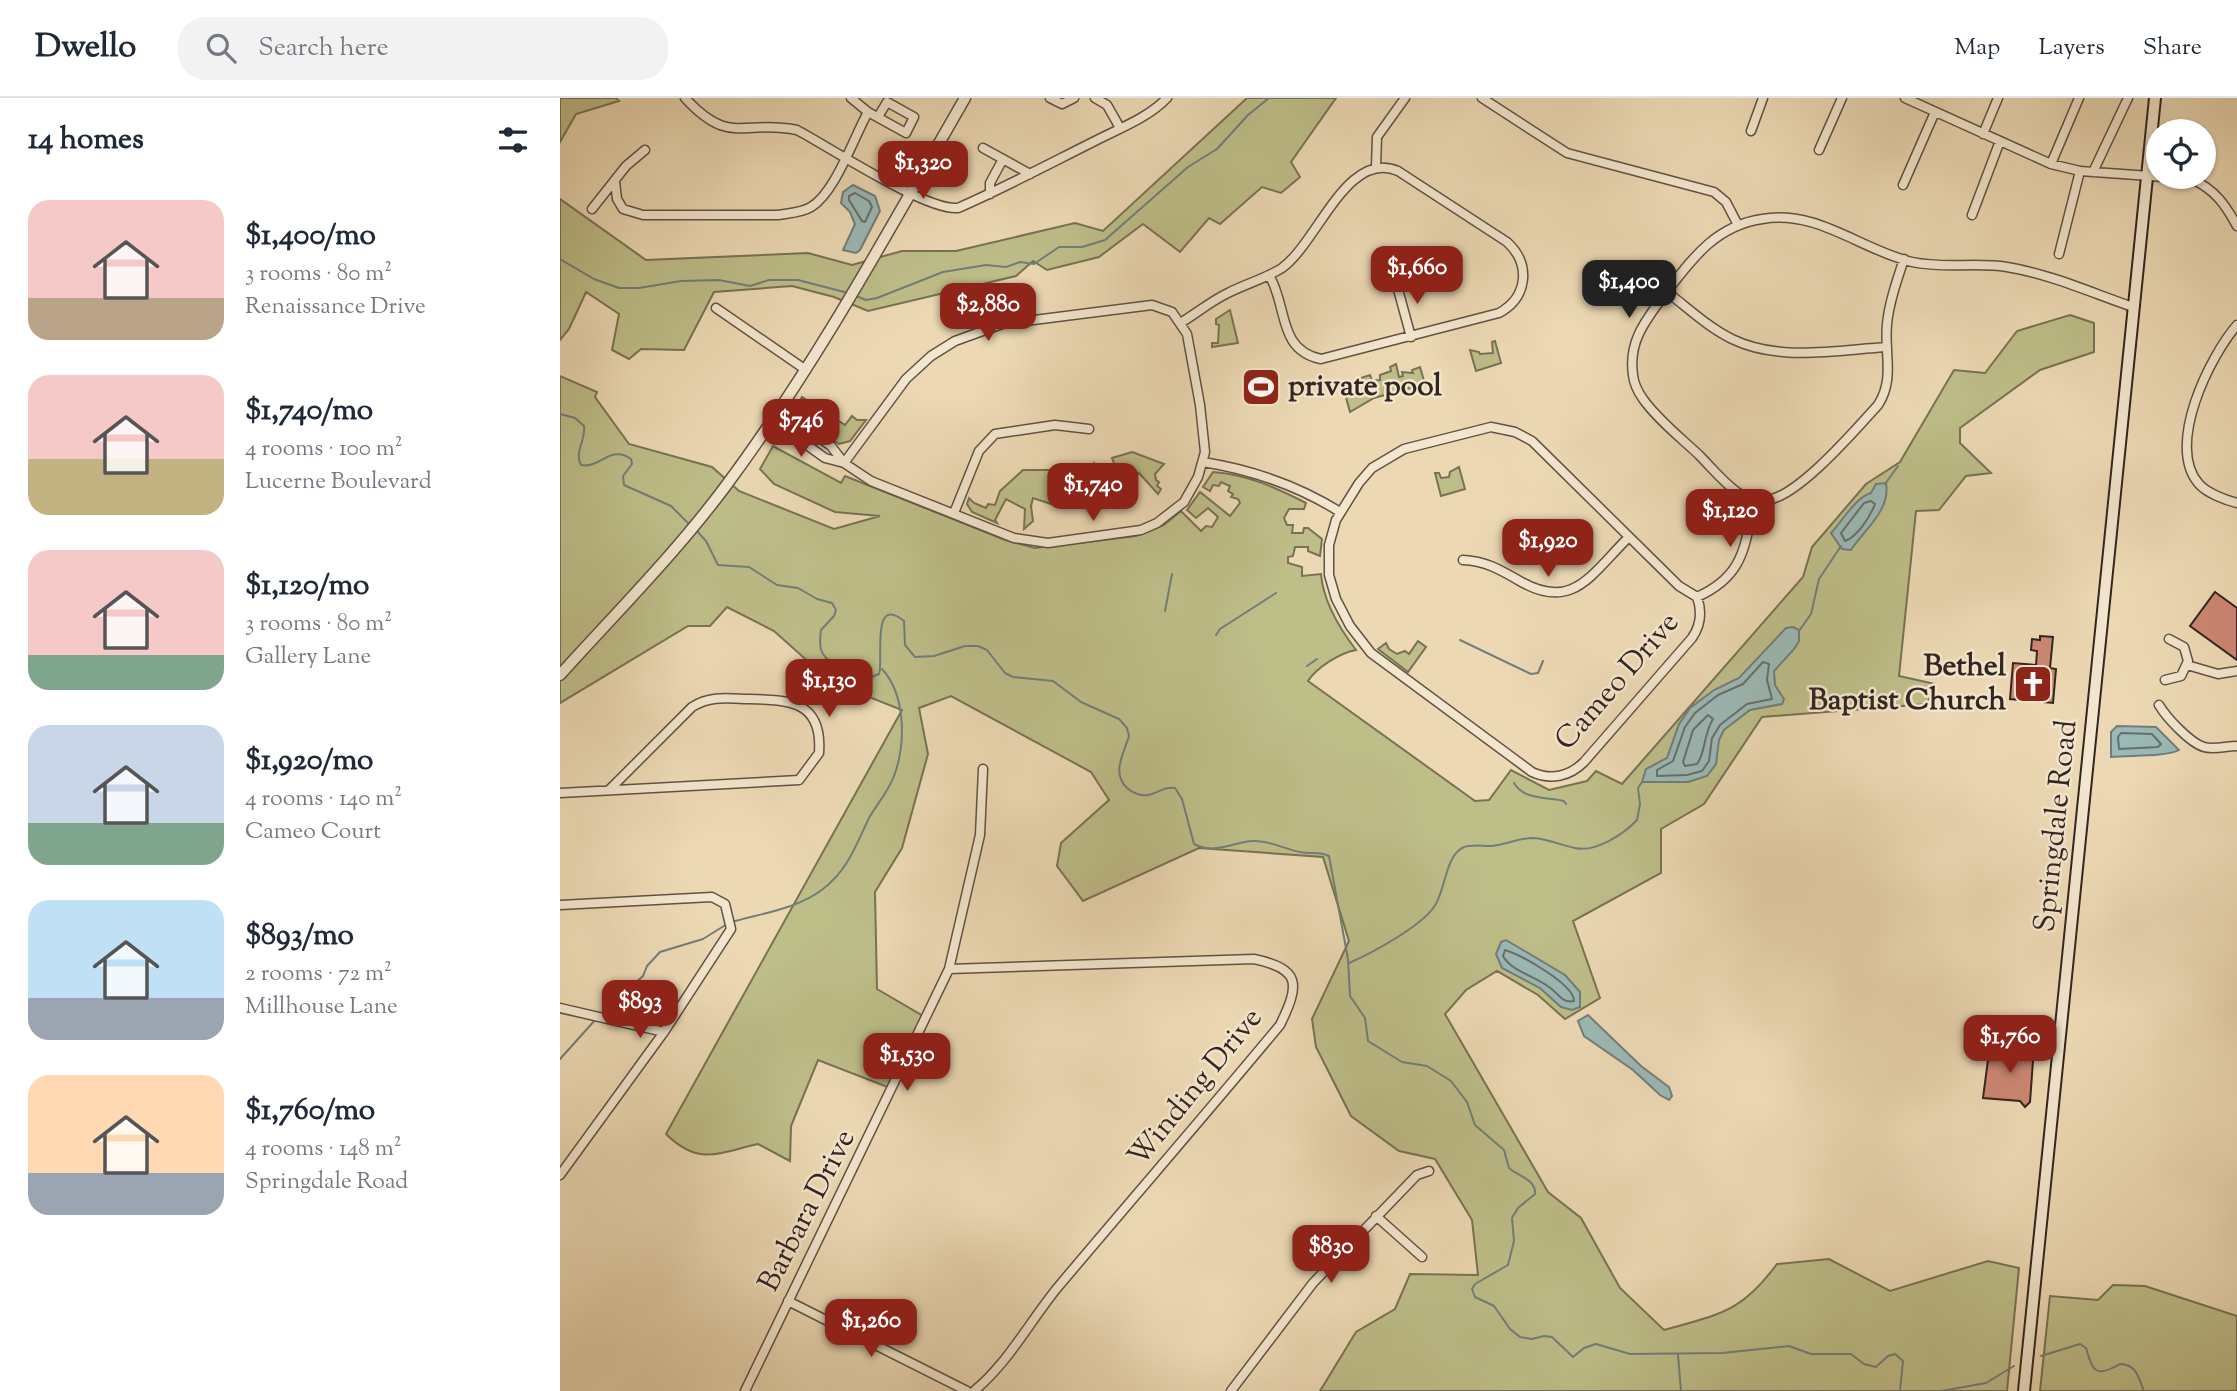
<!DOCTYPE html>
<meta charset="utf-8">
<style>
body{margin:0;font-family:"Sorts Mill Goudy",serif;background:#f2f2f3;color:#1f2937;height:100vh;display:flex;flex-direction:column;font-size:26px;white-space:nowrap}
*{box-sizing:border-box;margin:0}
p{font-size:23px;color:#747a83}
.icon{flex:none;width:38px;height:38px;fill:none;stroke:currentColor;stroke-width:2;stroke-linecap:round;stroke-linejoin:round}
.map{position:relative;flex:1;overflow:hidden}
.drawer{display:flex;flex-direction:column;background:#fff;width:560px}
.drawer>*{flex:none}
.tools{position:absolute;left:1586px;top:21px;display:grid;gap:14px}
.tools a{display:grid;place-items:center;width:70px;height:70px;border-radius:50%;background:#fff;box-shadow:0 2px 5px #0004;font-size:35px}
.price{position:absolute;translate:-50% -60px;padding:0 16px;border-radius:14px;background:#8f2418;color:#fff;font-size:23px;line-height:46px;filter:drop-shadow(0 2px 4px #0008)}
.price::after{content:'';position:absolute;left:50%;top:42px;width:21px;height:16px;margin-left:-10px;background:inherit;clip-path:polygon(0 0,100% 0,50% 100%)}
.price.current{background:#222;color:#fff}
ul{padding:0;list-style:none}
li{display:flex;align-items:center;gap:21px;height:175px;padding:0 28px}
li span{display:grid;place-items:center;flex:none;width:196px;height:140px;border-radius:21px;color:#555}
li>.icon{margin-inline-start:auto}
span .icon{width:84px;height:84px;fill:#fffc;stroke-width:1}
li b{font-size:30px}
h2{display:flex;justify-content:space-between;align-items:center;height:84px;padding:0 28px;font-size:30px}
header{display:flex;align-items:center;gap:42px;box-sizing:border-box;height:98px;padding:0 35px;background:#fff;border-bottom:2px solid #e0e1e3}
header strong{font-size:33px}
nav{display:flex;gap:38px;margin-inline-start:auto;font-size:24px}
.search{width:490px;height:63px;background:#f2f2f3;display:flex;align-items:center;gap:18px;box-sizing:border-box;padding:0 24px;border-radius:28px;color:#747a83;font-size:26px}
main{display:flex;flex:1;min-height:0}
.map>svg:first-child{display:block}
.green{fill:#bebe89;stroke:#787254;stroke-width:2}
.water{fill:#9bb9b6;stroke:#717e7a;stroke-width:2}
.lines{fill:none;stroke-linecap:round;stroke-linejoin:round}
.shore{stroke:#666f6b;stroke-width:2}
.stream{stroke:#717e7a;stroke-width:2}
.building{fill:#cd8773;stroke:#322520;stroke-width:2}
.minor-casing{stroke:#605245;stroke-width:11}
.tertiary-casing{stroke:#605245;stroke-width:13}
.secondary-casing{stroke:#322520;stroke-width:14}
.minor{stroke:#f3e6ce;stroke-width:8}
.tertiary{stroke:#f3e6ce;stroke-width:10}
.secondary{stroke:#f3e6ce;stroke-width:10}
.labels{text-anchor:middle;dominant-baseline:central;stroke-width:5;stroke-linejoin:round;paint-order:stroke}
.poi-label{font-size:30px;font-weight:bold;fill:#322520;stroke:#f3e6ce;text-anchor:start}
.street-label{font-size:30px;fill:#322520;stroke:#f3e6ce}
</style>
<header>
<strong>Dwello</strong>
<div class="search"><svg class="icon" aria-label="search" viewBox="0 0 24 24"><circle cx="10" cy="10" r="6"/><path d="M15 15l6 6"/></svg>Search here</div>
<nav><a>Map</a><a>Layers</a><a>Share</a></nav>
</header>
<main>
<section class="drawer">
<h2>14 homes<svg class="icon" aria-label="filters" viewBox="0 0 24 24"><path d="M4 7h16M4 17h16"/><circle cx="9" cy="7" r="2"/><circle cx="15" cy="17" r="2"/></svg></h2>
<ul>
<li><span style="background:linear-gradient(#f6c9c9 70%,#b9a48a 0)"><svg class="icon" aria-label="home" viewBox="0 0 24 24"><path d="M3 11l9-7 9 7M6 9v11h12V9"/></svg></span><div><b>$1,400/mo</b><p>3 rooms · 80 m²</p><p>Renaissance Drive</p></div></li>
<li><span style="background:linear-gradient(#f6c9c9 60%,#c2b280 0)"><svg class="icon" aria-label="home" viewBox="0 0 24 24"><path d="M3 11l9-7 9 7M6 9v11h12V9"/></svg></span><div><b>$1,740/mo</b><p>4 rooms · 100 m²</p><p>Lucerne Boulevard</p></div></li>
<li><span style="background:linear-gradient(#f6c9c9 75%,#7fa58c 0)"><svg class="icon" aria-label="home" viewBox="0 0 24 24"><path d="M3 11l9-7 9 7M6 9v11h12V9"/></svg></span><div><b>$1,120/mo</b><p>3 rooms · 80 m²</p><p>Gallery Lane</p></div></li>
<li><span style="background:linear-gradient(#c9d6e8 70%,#7fa58c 0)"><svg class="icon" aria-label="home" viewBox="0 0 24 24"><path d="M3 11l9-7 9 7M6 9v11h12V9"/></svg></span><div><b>$1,920/mo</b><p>4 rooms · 140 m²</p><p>Cameo Court</p></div></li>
<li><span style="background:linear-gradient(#bfe0f5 70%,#9aa5b1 0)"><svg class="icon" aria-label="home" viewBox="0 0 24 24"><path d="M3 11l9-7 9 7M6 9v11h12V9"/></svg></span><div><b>$893/mo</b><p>2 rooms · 72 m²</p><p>Millhouse Lane</p></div></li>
<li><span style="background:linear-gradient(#ffd9b3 70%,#9aa5b1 0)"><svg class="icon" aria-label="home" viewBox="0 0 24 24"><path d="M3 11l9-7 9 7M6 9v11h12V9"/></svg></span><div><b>$1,760/mo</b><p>4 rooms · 148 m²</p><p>Springdale Road</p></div></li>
</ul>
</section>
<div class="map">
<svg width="1677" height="1293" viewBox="0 0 1677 1293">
<rect width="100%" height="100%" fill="#ecd9b4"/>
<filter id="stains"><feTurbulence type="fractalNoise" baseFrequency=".00286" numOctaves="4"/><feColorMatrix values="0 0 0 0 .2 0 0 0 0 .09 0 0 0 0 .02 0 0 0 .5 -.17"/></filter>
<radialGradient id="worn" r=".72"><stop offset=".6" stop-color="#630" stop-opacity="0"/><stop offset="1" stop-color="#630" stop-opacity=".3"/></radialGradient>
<path class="green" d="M0,0h56l3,3 -43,13 -16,28z
M687,0h89l-45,64 9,15 -19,16 -19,-6 -42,37 -11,-6 -29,34 -37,-28 -44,33 -52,13 -14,-9 -17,15 -148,35 -34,-14 -42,-11 -78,6 -30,58 -43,-1 -12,10 -17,-9 7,-36 -33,-22 -17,37 -9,11v-141l86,61 162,-7 44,12 50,-14h54l119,-28 28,8z
M670,212l8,33 -26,4v-4h6l1,-18 -3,-1v-5z
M1510,217l24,8v29l-54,18 -80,58v15l31,30 -25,3 -27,34 -23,1 -17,165 36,8 -8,20 -165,13 -58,87 -43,25v44l-88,48 27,77 -35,21 -27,-24 -41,-24 -31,19 -21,24 103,178 33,26 39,70 44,42c56,-16 77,-17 113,-66l52,-5 61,32 98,-30 31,7 -12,123h-687l36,-59 39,-23 15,-35 68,1 -6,-55 -37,-61 -36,-8 -48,-35 -35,-69 -4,-28 37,-78 -26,-84 -124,-9 -116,53 -26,-35 4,-23 48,-43 -18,-28 -140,-76 -32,12 9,46 -26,94 -27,44 2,97 46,27 -33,72 -72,-28 -27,66 -1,35 -32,-17c-40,9 -60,22 -92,-10l236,-424 -71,-28 -57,-51 -47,-24 -17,19h-22l-128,77v-327l37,16 -2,5 34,47 83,23 27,24 95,38 46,-13 -45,-4 -61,-28 -14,-15 13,-23 68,37 4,-7 160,64 30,8 101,-12 28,-11 17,-14 20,20 5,-5 6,1 6,-10 -10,-9 -12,10 -9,-8 13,-18 30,24 10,-13 -2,-4 -7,-2 2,-3 -5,-3 2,-5 -9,-4 -2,4 -6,-1 -3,6 -7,-4 10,-15c33,2 64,16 93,31l-2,6h-15l-5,9 3,7h6l-1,8h11l1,-5h4l14,11 -2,17 -12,-5v-4h-13l-2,9 -5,1v6l14,4v9l19,-2c2,26 19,55 35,76 -16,3 -39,17 -48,31l167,120 14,-1 22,-30 38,20 38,-9 9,-10 26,13 181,-207 9,-30 54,-63 34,-22 54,-92 31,3 32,-42z
M935,243l6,22 -25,8 -6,-21 9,2 1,2 13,-1 -1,-11z
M836,266l3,13 4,-1 -1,-4 11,1 -1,-3 8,-3 5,17 -51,14 -24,14 -8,-29 4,4 10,-3 -1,-4 15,-5 2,6 8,-1v-5l11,-4 -1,-4z
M242,299l43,28 7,-9 5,4h9l-16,21 -11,3 -39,-29 -2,-10z
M572,354l32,12 -9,10 1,6 3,2 -2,4 4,3 -3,5 -19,-21 -18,20 -70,11 -18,-6 -2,8 2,15 -9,8 1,-20 -19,-10 -11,21 2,3 -25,-11 -5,-8 2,-6 5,5 12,5 2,-4 7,1 5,-14 23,-21h34l9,12c17,1 20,-5 28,-19l8,16h8l3,-3 -4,-3 7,-4 -4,-11z
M899,369l6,22 -24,7 -6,-23h4l2,5 8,-1 1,-5z
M858,543l8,6 -18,25 -30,-23 8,-6 3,6 8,5 8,-3 4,3z
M1553,1187l32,1 92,30v75h-197l10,-95 48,4z"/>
<path class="water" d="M293,87l22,11 5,15 -20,39 -4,3 -13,-3 12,-26 -5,-12 -9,-9 2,-11z
M1326,385c5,27 -22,47 -35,67l-9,-1 -11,-16c12,-13 25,-36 40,-40l5,-9z
M1233,529l6,3v11l-4,7 -21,23 1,14 9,14 -2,5 -32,6 -26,20 -5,10 -3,24 -9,12 -19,6h-46l4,-13 21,-11 12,-34 11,-16 24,-18 25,-12 47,-50z
M1557,628l39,1 23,23c-12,7 -51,5 -68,7v-25z
M946,842l59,35 15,17v15l-8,3 -11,-3 -21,-19 -38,-20 -6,-14 5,-12z
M1028,917l53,51 28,21 3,9 -3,4 -9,-5 -27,-25 -49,-34 -6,-15z"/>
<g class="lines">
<path class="shore" d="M295,95l14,8 3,6 -7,15 -3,-1 -13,-21v-4z
M1311,403l4,3c-5,13 -18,33 -30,37l-4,-8 23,-30z
M1203,564l6,2 -2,16 5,19 -25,5 -27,21 -8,13 -3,23 -7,10 -15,4 -30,1v-6l16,-9 12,-34 10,-14 23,-18 25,-11z
M1148,617l5,4c-10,16 -7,33 -16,45l-12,2 -2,-4 10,-32z
M1561,635l31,1 9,10 -3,3 -39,2 -1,-12z
M945,852c16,5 69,34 69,51 -9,2 -13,-3 -19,-9 -14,-15 -43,-19 -52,-36z"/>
<path class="stream" d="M0,161l34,20 25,9h20l42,-7 38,-1 31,6 19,-6h29l50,13
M296,198l10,4 11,-2 66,-26 43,-7 20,2 14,-5 14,2 25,-17h23l23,-7 83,-73 29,-18 31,-34 21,-17
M0,316l15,4 9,8c2,14 -10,26 -3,39 19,4 30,-21 50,-6l1,5 -9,12 1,9 47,21 20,20
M1325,386l13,-18
M135,431l11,12 12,24 31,2 28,18 21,3 19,11 15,4 4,7 -2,6 -13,14c-1,7 -2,18 2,24 7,12 32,21 46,24l10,-4c5,-11 -9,-81 25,-53l1,24 10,12 19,-1 31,-10h13l9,4 18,23 8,4 40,4 28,21 38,17 8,9 2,8c-5,17 -18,37 -2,52 6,5 14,8 21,7 11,-2 16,-9 27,-7l7,11 12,45c20,11 39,-2 59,-3 19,-1 36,11 54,12 8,0 14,-1 22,3l19,103 2,37 15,22 3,23 34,21 25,4 24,15 16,21 8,23 29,25 5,18c10,9 27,11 26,26l-17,14 -6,10 2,23 -6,24 -33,19 -3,5 3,8 19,9 16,23 10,8 12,2 12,-3 8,1 21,20 11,-9 12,-4 34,10 92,-1 67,-7 22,8h40l13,10 12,3 12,-11 7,-2 8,7 -3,30
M605,513l7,-37
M1239,533l12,-17 8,-35 22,-33
M656,537l4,-6 56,-36
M900,542l71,34 7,-1 5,-12
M747,568l10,-7
M954,685c10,17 33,14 50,18l2,3
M172,824c31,-9 65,-13 91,-33 25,-19 33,-44 46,-71 8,-14 19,-26 25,-42 12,-32 12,-81 -12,-107
M789,865c23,-10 71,-36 85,-56 12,-17 11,-52 30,-60 9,-3 18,-1 27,-1 15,-1 27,-8 42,-8 15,1 28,7 42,10 20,5 49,-14 62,-28l3,-16 -2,-16 4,-6
M40,917l43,-39 4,-10 13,-14 43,-13 24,-15
M0,961l36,-40
M1118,1257l3,36
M1481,1258l39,-12 6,4c7,24 10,30 34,16 18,1 18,14 24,27
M1381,1293l45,-8 28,-17"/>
</g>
<path class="building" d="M1655,494l22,16v52l-47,-34z
M1480,538l13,1 -3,31 6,1 -3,34 -43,-4 3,-36 23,2 1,-14 -6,-1 1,-11 8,1z
M1452,947l22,2 -4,55 -5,5 -5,-6 -37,-3 6,-46 23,2z"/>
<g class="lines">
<g class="minor-casing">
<path id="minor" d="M125,0c45,49 58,21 112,32 34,18 129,81 161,78 46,-20 91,-44 135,-66 25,-13 55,-24 74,-44
M490,0l12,6 12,-6
M535,0l12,7 13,23
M922,0l85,55 147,39 12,10 12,23
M1345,0l146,66 29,7 112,8c23,11 33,25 45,47
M308,14l38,21 8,-16 -27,-15 -9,15
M1191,33l12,-33
M1423,36l15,-36
M423,50l47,26
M1259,52l23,-52
M1491,66l28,-66
M816,69l1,-30 28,-39
M1533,74l35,-74
M55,83l2,18 6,10 20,6h135c11,-2 23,-2 33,-8 24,-14 43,-70 57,-95l-17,-14
M1343,87l32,-73
M430,96v-11l13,-24
M32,111l34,-43 19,-16
M1412,117l28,-74
M1499,156l21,-83
M1344,161c-7,21 -15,44 -17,65 -3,29 8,55 -9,81 -22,24 -80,92 -111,95 -10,1 -21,-2 -30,-8 -14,-10 -26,-25 -38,-37 -18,-17 -41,-35 -56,-56 -5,-7 -9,-15 -10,-24 -5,-34 13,-55 32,-81 27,-35 50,-68 97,-75 55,-10 99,31 150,43 32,7 64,0 95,5 43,7 85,26 126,40
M836,184l15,55
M1107,194c21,16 42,36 65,47 47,23 105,11 155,8
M156,210l90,62
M622,224c15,-9 29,-21 46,-29 17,-9 37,-14 54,-25 36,-26 65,-119 116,-97l109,71c24,22 21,55 -8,71l-178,46c-44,-9 -33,-53 -52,-84
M1677,227c-27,31 -72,121 -38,159 8,9 26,16 38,19
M220,312l51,36 13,17 27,18 143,57 34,5 93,-13 16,-7 27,-21 14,-25 7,-25 -5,-47 -13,-71 -15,-22 -20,-7 -150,19 -47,17 -24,15 -25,23 -62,84
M212,322l53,38 19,5
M931,329l24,5 17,9 147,145 18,11c5,14 4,28 -5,41l-108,124c-14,14 -33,19 -52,10l-161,-119 -21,-27 -14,-27 -7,-24v-30l7,-25 23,-37 13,-15 32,-19z
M643,364c50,8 94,23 137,50
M394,415l25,-62 16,-17 60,-9 34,4
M903,462c22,1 36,9 55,20 55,33 73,-6 111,-43
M1137,499c49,-22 47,-52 58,-98
M1627,567l31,9 19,-3
M1605,582l16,-4 7,-15 -4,-14 -15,-8
M1599,607c7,12 31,38 45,42 9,3 23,-1 33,-1
M0,695l239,-13 20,-27c4,-54 -32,-53 -74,-54 -19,-1 -36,-3 -53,8l-83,83
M0,807l152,-8 13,7 6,25 -67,103 -104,143
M389,871l305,-10c47,10 46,25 26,66 -73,88 -148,174 -222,262 -28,34 -49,75 -84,104
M0,910l104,24
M816,1118l46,41
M228,1203l179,90
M185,1293l204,-422 31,-134 3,-66
M671,1293l82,-108 104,-108 12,-4"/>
</g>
<g class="tertiary-casing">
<path id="tertiary" d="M0,577c55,-61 115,-121 165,-188 91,-122 164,-257 240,-389"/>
</g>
<g class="secondary-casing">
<path id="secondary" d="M1464,1293l131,-1293"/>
</g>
<use href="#minor" class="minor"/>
<use href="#tertiary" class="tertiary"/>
<use href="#secondary" class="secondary"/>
</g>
<defs>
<g id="stadium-square" transform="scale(2.0125)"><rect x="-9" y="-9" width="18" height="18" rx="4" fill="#8f2418" stroke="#f3e6ce"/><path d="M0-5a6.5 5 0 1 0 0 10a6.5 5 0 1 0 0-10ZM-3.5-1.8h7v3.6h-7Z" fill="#fff"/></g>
<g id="church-square" transform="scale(2.0125)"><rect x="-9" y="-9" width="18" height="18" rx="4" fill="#8f2418" stroke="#f3e6ce"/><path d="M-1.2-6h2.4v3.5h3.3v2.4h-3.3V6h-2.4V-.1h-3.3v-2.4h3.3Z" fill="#fff"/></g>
</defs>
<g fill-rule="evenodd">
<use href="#stadium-square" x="701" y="289"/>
<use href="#church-square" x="1473" y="586"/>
</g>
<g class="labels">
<g class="poi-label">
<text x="728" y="289">private pool</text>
<text x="1446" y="569" text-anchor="end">Bethel<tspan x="1446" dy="34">Baptist Church</tspan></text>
</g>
<g class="street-label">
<text transform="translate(1058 584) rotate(-49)">Cameo Drive</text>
<text transform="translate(1497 728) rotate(-84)">Springdale Road</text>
<text transform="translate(636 990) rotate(-51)">Winding Drive</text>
<text transform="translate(248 1113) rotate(-63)">Barbara Drive</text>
</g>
</g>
<rect width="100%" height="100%" filter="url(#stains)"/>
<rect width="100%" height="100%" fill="url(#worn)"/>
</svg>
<div class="tools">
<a><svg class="icon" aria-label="locate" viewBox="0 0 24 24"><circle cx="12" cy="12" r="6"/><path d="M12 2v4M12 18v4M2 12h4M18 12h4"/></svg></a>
</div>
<b class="price" style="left:363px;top:103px">$1,320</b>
<b class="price" style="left:857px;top:208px">$1,660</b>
<b class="price current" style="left:1069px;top:222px">$1,400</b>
<b class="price" style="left:428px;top:245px">$2,880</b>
<b class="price" style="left:241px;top:361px">$746</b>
<b class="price" style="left:533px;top:425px">$1,740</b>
<b class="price" style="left:1170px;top:451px">$1,120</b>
<b class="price" style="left:988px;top:481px">$1,920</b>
<b class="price" style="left:269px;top:621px">$1,130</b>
<b class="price" style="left:80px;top:942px">$893</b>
<b class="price" style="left:1450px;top:977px">$1,760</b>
<b class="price" style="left:347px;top:995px">$1,530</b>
<b class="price" style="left:771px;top:1187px">$830</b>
<b class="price" style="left:311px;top:1261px">$1,260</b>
</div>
</main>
